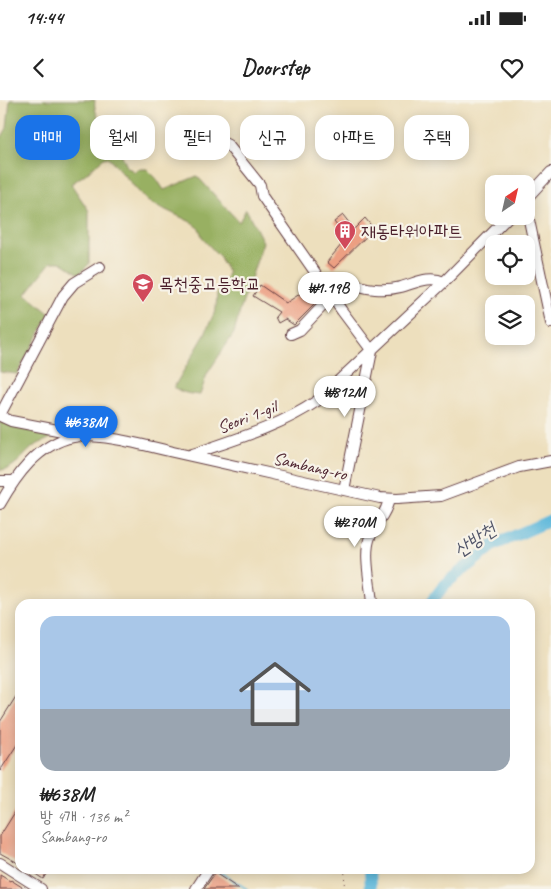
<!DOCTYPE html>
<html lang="ko">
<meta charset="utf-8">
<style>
body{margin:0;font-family:Caveat,"Poor Story",sans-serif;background:#f6f6f6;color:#222;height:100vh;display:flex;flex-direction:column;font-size:19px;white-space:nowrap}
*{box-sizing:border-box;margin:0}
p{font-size:16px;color:#767676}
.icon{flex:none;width:28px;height:28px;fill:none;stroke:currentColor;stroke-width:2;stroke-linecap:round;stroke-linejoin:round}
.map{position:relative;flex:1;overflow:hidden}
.sheet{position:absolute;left:15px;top:499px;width:520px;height:275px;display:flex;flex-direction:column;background:#fff;border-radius:15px;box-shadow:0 2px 12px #0003}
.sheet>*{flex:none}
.top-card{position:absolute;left:15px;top:15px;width:521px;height:45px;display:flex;gap:10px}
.needle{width:32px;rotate:34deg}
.buttons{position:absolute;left:485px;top:75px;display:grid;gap:10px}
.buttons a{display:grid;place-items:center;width:50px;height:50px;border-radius:10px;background:#fff;box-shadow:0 2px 12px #0003;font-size:25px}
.price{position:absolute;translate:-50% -42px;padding:0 11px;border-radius:18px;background:#fff;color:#222;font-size:16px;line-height:32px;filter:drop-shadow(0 1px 2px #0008)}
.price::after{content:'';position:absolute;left:50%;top:30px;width:15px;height:11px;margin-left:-8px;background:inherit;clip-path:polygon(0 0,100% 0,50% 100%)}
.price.current{background:#1a73e8;color:#fff}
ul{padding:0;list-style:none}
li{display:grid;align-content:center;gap:10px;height:265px;padding:0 25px}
li span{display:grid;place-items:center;height:155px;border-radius:15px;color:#555}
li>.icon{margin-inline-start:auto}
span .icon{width:90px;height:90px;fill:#fffc;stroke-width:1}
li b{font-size:21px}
.chip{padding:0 18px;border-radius:15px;background:#fff;box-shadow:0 2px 12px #0003;font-size:18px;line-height:45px}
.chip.current{background:#1a73e8;color:#fff}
.status{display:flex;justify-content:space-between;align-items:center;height:35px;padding:0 25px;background:#fff;direction:ltr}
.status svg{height:14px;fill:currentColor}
header{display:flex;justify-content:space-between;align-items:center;height:65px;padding:0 25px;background:#fff;font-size:22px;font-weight:800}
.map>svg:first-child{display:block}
.forest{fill:#98b062;stroke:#716846}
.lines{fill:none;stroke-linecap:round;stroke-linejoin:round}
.stream{stroke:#5db8db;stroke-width:2}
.river{stroke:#5db8db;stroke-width:12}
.building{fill:#ec9f82}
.minor-casing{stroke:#623c41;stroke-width:12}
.path{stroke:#623c41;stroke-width:1;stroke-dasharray:1 4;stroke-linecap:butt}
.minor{stroke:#fff;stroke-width:10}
.labels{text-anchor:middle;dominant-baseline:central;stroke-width:4.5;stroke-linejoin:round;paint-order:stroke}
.poi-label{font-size:18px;fill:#4a1f2b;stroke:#f7f3e8;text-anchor:start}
.street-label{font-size:18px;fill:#4a1f2b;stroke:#f7f3e8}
.water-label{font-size:19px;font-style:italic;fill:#515569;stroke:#f7f3e8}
</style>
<div class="status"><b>14:44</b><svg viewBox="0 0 49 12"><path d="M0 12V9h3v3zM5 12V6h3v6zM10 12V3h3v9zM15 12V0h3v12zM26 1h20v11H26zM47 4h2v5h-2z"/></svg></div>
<header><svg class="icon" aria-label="back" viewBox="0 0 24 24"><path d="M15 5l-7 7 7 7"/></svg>Doorstep<svg class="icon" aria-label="heart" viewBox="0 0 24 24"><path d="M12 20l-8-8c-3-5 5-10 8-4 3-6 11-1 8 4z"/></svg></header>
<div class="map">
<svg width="551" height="789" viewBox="0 0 551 789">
<rect width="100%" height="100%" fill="#f7f3e8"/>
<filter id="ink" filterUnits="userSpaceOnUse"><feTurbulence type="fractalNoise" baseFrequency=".02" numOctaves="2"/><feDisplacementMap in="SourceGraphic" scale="10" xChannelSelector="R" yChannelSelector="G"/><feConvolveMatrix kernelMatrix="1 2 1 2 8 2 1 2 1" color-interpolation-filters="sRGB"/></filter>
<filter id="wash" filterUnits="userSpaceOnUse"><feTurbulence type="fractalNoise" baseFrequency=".0096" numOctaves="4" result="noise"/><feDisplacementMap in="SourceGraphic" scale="20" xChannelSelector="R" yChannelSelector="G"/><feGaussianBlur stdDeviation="1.12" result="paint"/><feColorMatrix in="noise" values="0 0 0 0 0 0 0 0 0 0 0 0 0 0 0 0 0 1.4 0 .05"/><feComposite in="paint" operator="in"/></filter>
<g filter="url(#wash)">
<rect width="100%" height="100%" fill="#eddfbd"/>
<path class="forest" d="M10,0h85c-2,10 5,24 13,30l11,-2 5,2 5,13 -9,1 -1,4 8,19 8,5 3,-3h9l9,9 8,12 33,-14 42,46 7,-13 17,33 -22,66 -7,25 -27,41 -7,21c-10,-1 -19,-2 -26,-8l29,-49 13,-29 1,-16 6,-7 5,-13 -8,-16 -17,-18 -4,-11 -6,-5 -46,-22 -39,-44 -4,1 -20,17 -13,9 18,27v53l-10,10 -18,-12h-10l-25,32 24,20 -33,60 -17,-2v-232l7,-12z
M0,320l53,12 1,3c-6,6 -14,7 -21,12 -10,8 -19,23 -33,23z"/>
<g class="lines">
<path class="stream" d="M215,769l32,20"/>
<path class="river" d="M430,504l15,-20 49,-39 57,-25
M370,769l1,20"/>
</g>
<g id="blocks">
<path class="building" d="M343,115l11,14 11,-11 9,11 -40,39 -7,-6 20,-24 -13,-16z
M260,185l26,18 23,-15 10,12 -25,25 -9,-6 -7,4 -3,-6 4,-5 -26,-16z
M20,590v50l-20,31v-49z
M20,704v60l-20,-11v-17z
M28,769h21l-6,10z
M215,773l24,16h-35z
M0,775l10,6 1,-1 14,9h-25z"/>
</g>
</g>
<g filter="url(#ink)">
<use href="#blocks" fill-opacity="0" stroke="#623c41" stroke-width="1"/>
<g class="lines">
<g class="minor-casing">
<path id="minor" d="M207,39l13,2 8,4 32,40 2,11 80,115 30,40 -28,139
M526,99l25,-27
M526,106l25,117
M291,234l9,-4 32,-34 18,-14c14,8 36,9 51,5 15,-4 28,-12 43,-5
M0,315l63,-119 11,-13 26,-16
M0,316l11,5 67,13
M190,355c43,-15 89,-28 127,-54l127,-119 65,-66
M0,381h13
M0,404c16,-28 38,-60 73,-67 24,-5 74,9 100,15 69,15 138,31 207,46l17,1 44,-3 78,-29 32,-6
M372,504c-1,-18 -9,-50 -2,-67 5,-15 16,-21 19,-38
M0,763l41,26
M196,789l13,-20"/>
</g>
<path class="path" d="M344,789l1,-20"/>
<use href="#minor" class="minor"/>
</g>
</g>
<defs>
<g id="building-pin" transform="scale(1.125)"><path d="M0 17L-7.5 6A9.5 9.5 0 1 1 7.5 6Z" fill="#d1495b" stroke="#f7f3e8"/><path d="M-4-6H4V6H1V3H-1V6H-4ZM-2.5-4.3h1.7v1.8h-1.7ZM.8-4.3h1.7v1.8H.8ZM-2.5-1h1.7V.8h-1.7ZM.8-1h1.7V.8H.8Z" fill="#fff"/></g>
<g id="school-pin" transform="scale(1.125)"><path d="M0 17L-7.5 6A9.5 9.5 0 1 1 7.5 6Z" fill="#d1495b" stroke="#f7f3e8"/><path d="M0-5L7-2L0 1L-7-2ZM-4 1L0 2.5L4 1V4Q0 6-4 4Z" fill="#fff"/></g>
</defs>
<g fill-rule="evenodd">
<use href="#building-pin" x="345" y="131"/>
<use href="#school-pin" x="143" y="184"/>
</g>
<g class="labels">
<g class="poi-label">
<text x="361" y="131">재동타워아파트</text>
<text x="159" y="184">목천중고등학교</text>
</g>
<g class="street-label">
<text transform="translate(247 317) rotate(-21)">Seori 1-gil</text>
<text transform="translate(310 366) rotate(13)">Sambang-ro</text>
</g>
<g class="water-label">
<text transform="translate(475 440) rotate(-34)">산방천</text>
</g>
</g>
</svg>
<div class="buttons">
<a><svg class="needle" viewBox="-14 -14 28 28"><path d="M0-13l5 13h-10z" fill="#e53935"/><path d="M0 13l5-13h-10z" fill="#767676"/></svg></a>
<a><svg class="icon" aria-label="locate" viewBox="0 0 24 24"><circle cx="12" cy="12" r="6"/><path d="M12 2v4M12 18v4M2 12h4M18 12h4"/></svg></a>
<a><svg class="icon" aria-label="layers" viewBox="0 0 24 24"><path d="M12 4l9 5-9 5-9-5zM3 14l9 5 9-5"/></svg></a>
</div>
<b class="price" style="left:329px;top:214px">₩1.19B</b>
<b class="price" style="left:345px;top:318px">₩812M</b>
<b class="price current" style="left:86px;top:348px">₩638M</b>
<b class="price" style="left:355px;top:448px">₩270M</b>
<div class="top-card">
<a class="chip current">매매</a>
<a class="chip">월세</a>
<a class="chip">필터</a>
<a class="chip">신규</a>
<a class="chip">아파트</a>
<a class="chip">주택</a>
</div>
<section class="sheet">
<ul>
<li><span style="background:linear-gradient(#a9c7e8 60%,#9aa5b1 0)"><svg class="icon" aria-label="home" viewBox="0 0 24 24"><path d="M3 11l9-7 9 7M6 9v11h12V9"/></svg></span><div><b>₩638M</b><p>방 4개 · 136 m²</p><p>Sambang-ro</p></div></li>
</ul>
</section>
</div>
